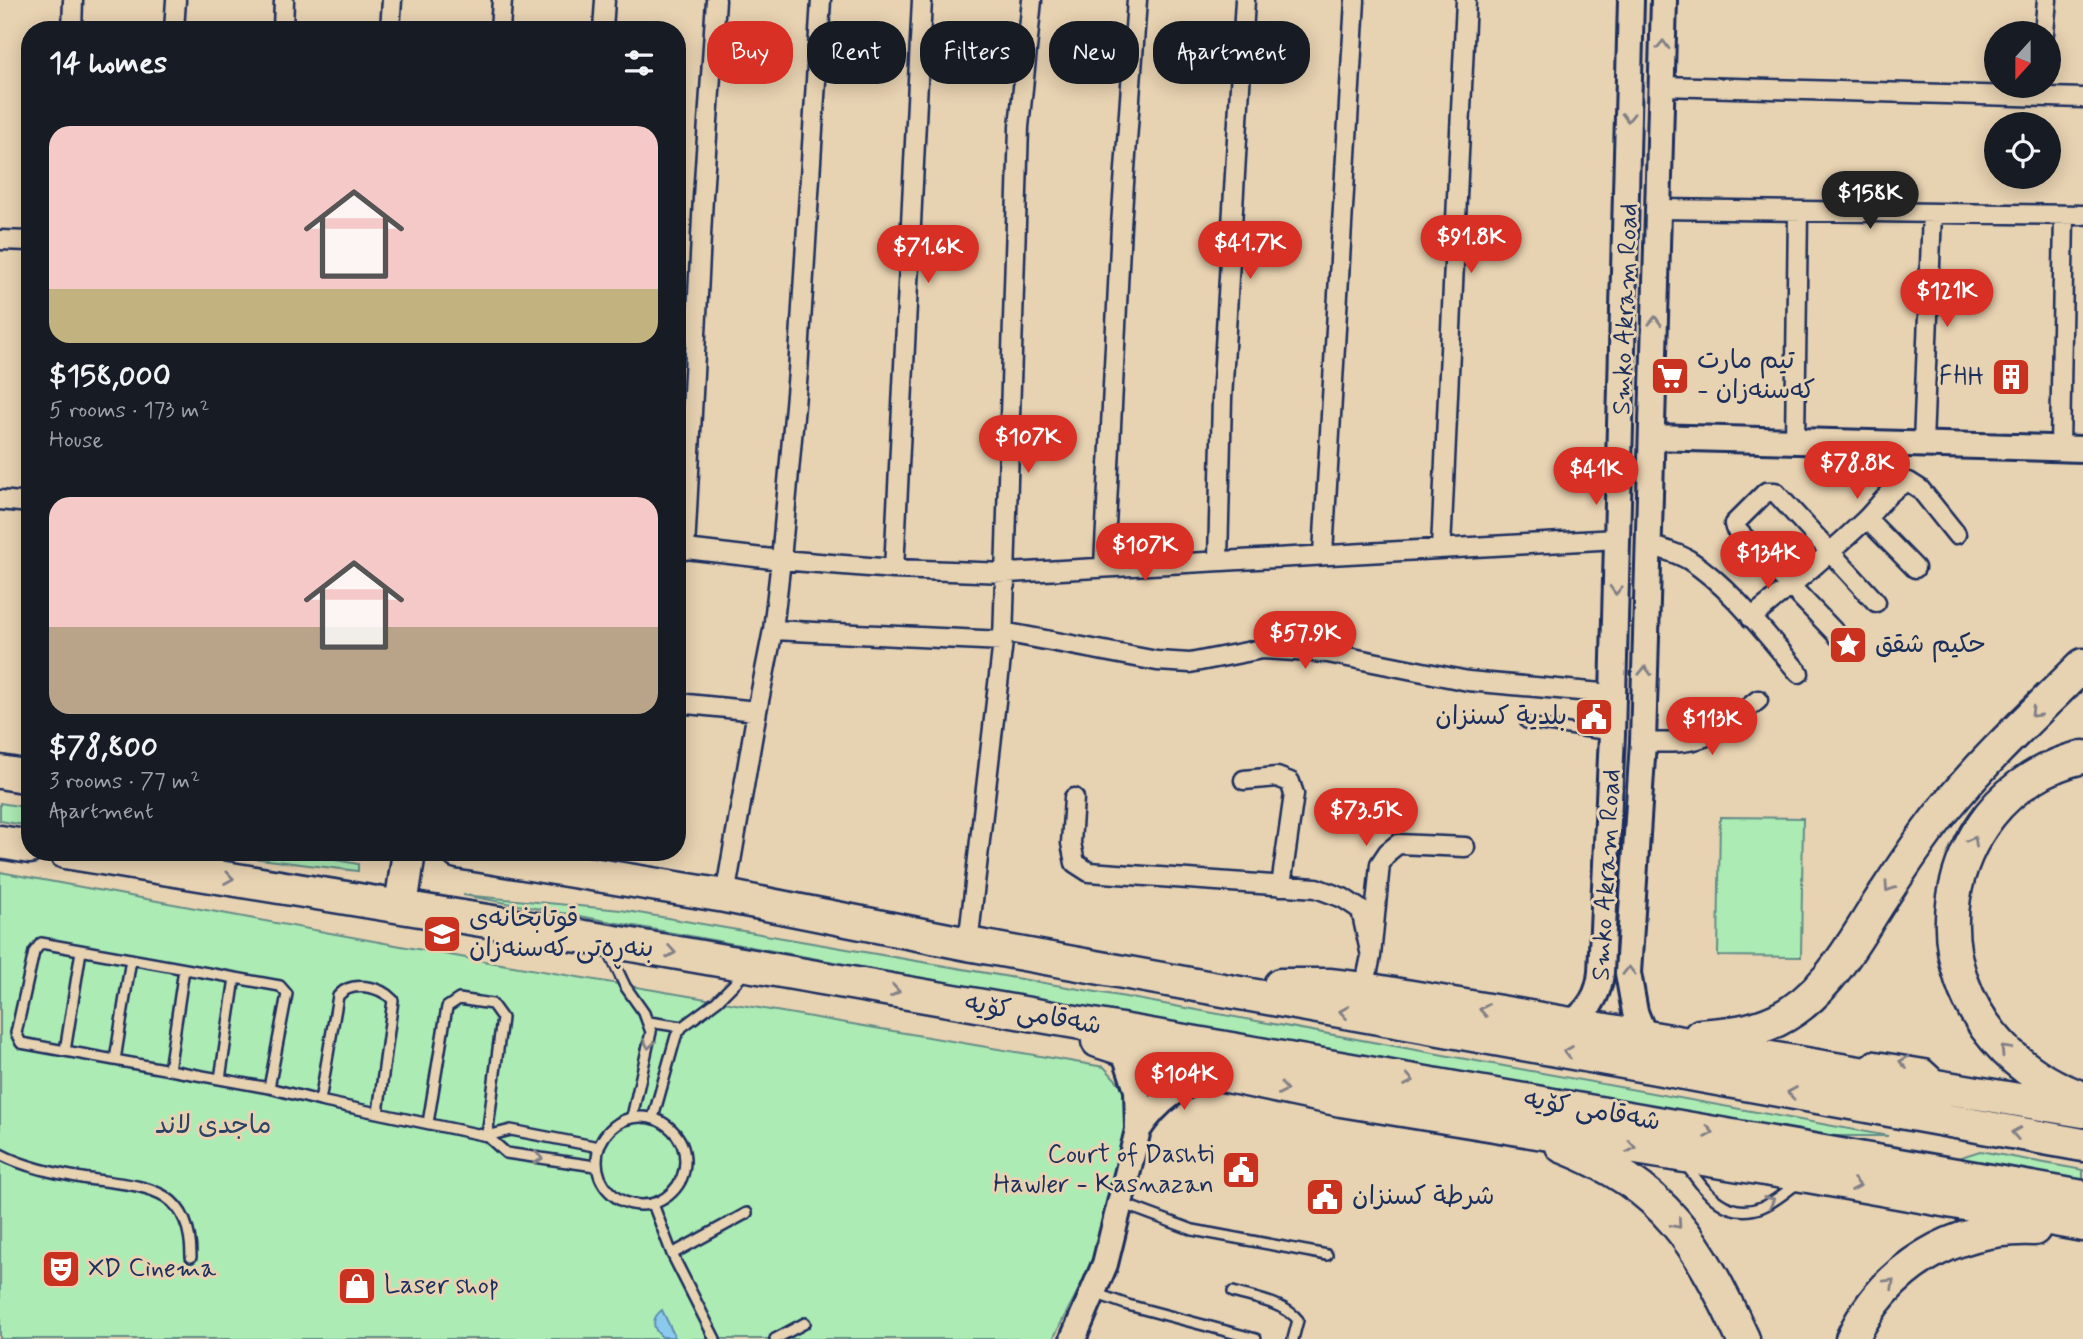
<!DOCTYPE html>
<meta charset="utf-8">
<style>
body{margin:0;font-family:Mynerve,"Playpen Sans Arabic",sans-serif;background:#20242c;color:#f1f3f6;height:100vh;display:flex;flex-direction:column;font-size:26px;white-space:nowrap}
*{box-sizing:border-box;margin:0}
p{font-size:23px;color:#9ea1a6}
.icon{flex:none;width:38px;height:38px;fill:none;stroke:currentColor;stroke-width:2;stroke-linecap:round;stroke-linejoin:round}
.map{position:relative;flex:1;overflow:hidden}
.details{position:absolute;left:21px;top:21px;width:665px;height:840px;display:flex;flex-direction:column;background:#171b24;border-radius:28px;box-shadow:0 4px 18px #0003}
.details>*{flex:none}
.hud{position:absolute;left:707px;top:21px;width:665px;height:63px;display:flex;gap:14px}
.needle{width:46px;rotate:201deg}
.buttons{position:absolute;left:1984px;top:21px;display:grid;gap:14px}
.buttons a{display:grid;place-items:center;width:77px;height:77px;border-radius:50%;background:#171b24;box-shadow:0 4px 18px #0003;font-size:35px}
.price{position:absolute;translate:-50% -60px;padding:0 16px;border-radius:24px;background:#d93025;color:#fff;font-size:23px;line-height:46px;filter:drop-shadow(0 2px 4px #0008)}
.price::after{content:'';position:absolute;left:50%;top:42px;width:21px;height:16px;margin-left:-10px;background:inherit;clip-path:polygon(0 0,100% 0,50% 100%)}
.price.selected{background:#222;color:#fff}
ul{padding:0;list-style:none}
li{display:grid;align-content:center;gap:14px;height:371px;padding:0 28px}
li span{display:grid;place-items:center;height:217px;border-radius:21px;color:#555}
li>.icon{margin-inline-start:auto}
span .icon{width:126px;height:126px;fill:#fffc;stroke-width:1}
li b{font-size:30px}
h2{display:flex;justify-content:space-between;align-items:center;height:84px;padding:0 28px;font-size:30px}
.chip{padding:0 24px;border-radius:28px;background:#171b24;box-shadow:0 4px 18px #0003;font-size:24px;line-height:63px}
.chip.selected{background:#d93025;color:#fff}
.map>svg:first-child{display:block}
.green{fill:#acebb3;stroke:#648d88;stroke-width:2}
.water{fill:#8bcaec;stroke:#5e8cb3;stroke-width:2}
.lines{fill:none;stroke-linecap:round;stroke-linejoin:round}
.lane-casing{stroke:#1b2f5e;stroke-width:14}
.street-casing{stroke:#1b2f5e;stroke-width:23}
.secondary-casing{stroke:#1b2f5e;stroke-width:30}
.highway-casing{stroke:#1b2f5e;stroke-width:37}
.lane{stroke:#e7d2b1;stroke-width:9}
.street{stroke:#e7d2b1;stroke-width:18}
.secondary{stroke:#e7d2b1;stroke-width:24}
.highway{stroke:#e7d2b1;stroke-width:32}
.oneway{stroke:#818088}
.labels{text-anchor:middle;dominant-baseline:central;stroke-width:6;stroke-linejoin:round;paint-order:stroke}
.street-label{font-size:26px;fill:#1b2f5e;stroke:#e7d2b1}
.poi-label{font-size:26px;fill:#1b2f5e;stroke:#e7d2b1;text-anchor:start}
.park-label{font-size:26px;fill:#2a4266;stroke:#e7d2b1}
</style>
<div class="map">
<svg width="2083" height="1339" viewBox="0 0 2083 1339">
<rect width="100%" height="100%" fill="#e7d2b1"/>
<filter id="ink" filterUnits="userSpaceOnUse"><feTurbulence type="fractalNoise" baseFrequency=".0143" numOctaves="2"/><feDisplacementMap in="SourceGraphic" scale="14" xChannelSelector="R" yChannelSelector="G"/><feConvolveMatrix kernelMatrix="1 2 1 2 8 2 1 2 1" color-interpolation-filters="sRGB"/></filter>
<g filter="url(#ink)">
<path class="green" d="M0,803l30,5v18l-30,-5z
M1720,817l83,1 -2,139 -83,-1z
M202,852h90l66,12v7z
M0,872l466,86 638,109 28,30 -34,155 -45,87h-1053z
M463,895l158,15 510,88 757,138h-65l-66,-7z
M1980,1151l103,19v12l-128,-23z"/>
<path class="water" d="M662,1310l13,27h-13c-10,-8 -11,-19 0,-27z"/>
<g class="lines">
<g class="lane-casing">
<path id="lane" d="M1526,723l84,12
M607,948l18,38 19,27 7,19 -19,85
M649,1022l33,5
M65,1051l16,-100
M115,1060l16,-101
M1861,1065l11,-9 55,9 13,12
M169,1070l15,-101
M220,1079l15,-101
M269,1088l18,-94 -7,-8 -239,-43 -7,9 -18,81 5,10 248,45 51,13 167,35 24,-6 88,17
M320,1101l18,-105c13,-16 42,-10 55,4l-15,113
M597 1161a44 44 0 1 1 88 0a44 44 0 1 1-88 0Z
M653,1118l23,-82 6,-9 35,-26 29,-29
M428,1123l19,-116 12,-8 33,5 10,14 -15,118
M487,1136l19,17 89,13
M0,1154c25,13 54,19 82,24 57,9 109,4 109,79
M1686,1165c19,26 39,56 76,42 13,-5 26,-17 37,-25
M653,1204l19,50 43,85
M1123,1204l70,26 134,25
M672,1254l75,-41
M1233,1292c20,6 52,11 65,28l-5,19
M1094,1293l34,12 128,34
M775,1339l30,-16"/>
</g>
<g class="street-casing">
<path id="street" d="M72,30l1,-30
M174,30l2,-30
M283,30l1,-30
M390,30l2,-30
M500,30l2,-30
M603,30l2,-30
M2044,33l3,-33
M1662,86l421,12
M1658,209l425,6
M0,240l30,1
M1795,441l3,-230
M1923,444l9,-231
M2060,448l4,-233
M0,500l30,3
M1867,519l48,49
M1649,545c14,4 28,8 40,15 41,26 79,77 110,113
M677,548l104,12 113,9 113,4 610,-34
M1441,549l25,-549
M685,550l18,-353 13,-197
M1323,554l32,-554
M1218,560l4,-161 23,-399
M1104,566l17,-340 16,-226
M894,569l28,-569
M1751,618c39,-31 77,-63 113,-97 14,-13 26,-34 45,-39l11,7 36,45
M773,630l230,11
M1003,632l154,29 33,2 72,-14 66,4 140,28 145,13
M1845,643l-110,-115 -1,-4 32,-32h9l101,110
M677,703l80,8
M1643,742c63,3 67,-4 115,-42
M1244,780l33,-3 13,5 4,12 -13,92
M1074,798l-3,45 4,20 14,9 227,16 27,10 18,12 10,46
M725,896l32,-185 16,-81 8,-70 17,-188 23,-372
M968,944l35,-303 16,-514 13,-127
M1364,989l7,-33 9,-92 8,-12 10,-8 67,3"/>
</g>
<g class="secondary-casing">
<path id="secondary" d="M1652,437l431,12
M1570,1024c19,-13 29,-29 31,-52l11,-237 19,-735
M1645,1037l-10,-25 -7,-39 15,-231 21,-742
M1138,1130c20,-30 43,-47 79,-55
M1073,1339l32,-75 33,-134 -1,-40 -13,-39"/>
</g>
<g class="highway-casing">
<path id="highway" d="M2083,757c-36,8 -70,29 -93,58 -80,104 -27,242 93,283
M0,772l30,5
M0,842l30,5
M65,852l538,88 1480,257
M458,852l267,44 243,48 1115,201
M401,906l8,-54
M1280,985h49l35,4 719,122
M1700,1036c27,-2 52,-4 77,-16 49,-24 75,-76 103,-119 21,-32 42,-65 67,-95 41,-50 90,-95 136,-141
M1098,1041l72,23 171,36 467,76 275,49
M1562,1146c104,41 136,96 181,193
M1852,1339c34,-72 102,-113 182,-110"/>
</g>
<use href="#lane" class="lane"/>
<use href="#street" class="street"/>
<use href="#secondary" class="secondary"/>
<use href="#highway" class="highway"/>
</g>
<defs><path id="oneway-chevron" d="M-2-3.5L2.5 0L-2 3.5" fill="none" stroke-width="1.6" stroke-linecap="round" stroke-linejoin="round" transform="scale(1.75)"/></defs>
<g class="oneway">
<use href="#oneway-chevron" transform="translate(1663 45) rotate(-88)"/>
<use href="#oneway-chevron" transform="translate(1628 117) rotate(91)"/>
<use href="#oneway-chevron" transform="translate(1655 321) rotate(-88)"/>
<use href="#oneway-chevron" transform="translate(1616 590) rotate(92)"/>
<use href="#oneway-chevron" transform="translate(1645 671) rotate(-88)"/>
<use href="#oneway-chevron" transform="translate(2035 713) rotate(135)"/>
<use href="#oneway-chevron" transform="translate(1973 841) rotate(-61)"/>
<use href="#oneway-chevron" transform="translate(229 878) rotate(9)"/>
<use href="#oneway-chevron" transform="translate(1889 887) rotate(124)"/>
<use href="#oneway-chevron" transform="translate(671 952) rotate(10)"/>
<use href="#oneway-chevron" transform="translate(1629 971) rotate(-90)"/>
<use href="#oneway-chevron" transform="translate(895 991) rotate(10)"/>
<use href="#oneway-chevron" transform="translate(1484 1010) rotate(-170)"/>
<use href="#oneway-chevron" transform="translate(1344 1012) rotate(-170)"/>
<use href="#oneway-chevron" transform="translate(649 1044) rotate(99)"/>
<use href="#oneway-chevron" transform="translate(2005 1050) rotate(-134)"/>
<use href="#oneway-chevron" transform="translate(1568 1052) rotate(-170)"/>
<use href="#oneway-chevron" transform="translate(1904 1062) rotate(-171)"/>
<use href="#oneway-chevron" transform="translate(1409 1080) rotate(10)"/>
<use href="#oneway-chevron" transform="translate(1283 1089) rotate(11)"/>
<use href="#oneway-chevron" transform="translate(1792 1093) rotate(-170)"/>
<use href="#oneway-chevron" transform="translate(1709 1132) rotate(10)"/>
<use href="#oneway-chevron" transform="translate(2016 1133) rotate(-170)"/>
<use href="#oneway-chevron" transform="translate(1631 1147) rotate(10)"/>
<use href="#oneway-chevron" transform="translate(538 1158) rotate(8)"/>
<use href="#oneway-chevron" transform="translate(1856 1185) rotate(10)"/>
<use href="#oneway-chevron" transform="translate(1770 1201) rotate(-30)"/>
<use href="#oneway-chevron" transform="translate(1677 1224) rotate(49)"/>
<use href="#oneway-chevron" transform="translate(1890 1283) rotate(-44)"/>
</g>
</g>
<defs>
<g id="supermarket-square" transform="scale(2.0125)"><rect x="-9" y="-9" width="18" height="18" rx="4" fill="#c8321e" stroke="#e7d2b1"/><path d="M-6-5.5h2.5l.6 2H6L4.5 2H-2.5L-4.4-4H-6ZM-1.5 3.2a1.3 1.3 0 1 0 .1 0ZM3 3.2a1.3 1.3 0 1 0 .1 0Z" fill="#fff"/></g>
<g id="building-square" transform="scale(2.0125)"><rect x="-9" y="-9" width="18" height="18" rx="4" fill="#c8321e" stroke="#e7d2b1"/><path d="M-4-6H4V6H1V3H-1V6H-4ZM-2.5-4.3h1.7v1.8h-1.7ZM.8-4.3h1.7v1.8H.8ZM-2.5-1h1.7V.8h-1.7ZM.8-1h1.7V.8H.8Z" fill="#fff"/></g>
<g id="sight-square" transform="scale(2.0125)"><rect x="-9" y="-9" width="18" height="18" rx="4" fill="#c8321e" stroke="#e7d2b1"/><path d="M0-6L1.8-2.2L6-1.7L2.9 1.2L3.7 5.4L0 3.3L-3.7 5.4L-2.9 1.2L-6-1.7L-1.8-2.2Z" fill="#fff"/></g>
<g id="civic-square" transform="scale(2.0125)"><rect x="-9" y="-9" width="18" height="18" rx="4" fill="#c8321e" stroke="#e7d2b1"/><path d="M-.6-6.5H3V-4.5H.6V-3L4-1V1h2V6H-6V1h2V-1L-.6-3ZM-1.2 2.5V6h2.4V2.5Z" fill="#fff"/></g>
<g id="school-square" transform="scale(2.0125)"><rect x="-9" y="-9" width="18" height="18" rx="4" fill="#c8321e" stroke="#e7d2b1"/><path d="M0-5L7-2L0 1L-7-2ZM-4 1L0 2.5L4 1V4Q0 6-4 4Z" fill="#fff"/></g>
<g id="theatre-square" transform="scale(2.0125)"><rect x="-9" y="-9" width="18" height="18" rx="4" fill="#c8321e" stroke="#e7d2b1"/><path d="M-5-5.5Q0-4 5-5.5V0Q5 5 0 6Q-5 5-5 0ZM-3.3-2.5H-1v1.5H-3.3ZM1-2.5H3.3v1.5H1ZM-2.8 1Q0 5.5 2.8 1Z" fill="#fff"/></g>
<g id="shop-square" transform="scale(2.0125)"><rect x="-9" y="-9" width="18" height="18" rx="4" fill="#c8321e" stroke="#e7d2b1"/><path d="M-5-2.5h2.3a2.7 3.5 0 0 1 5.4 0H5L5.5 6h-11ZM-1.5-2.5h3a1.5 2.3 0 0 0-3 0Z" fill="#fff"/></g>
</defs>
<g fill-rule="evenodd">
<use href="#supermarket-square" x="1670" y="376"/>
<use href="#building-square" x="2011" y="377"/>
<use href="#sight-square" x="1848" y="645"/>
<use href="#civic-square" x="1594" y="717"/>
<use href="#school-square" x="442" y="934"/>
<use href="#civic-square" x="1241" y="1170"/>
<use href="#civic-square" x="1325" y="1197"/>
<use href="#theatre-square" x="61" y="1269"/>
<use href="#shop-square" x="357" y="1286"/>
</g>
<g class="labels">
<g class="street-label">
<text transform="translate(1626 309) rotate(-88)">Smko Akram Road</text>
<text transform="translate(1607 875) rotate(-87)">Smko Akram Road</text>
<text transform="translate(1033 1015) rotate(10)">شەقامی کۆیە</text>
<text transform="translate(1592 1111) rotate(10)">شەقامی کۆیە</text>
</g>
<g class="poi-label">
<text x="1697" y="361">تیم مارت<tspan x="1697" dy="30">- کەسنەزان</tspan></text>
<text x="1984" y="377" text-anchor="end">FHH</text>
<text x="1875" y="645">حكيم شقق</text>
<text x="1567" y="717" text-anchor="end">بلدية كسنزان</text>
<text x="469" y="919">قوتابخانەی<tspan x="469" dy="30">بنەڕەتی کەسنەزان</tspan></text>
<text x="1214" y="1155" text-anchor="end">Court of Dashti<tspan x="1214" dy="30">Hawler - Kasnazan</tspan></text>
<text x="1352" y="1197">شرطة كسنزان</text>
<text x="88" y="1269">XD Cinema</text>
<text x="384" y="1286">Laser shop</text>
</g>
<g class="park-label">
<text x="213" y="1126">ماجدی لاند</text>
</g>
</g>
</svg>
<div class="buttons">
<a><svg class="needle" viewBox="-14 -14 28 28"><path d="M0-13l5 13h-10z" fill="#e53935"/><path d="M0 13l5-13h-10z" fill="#9ea1a6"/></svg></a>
<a><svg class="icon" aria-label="locate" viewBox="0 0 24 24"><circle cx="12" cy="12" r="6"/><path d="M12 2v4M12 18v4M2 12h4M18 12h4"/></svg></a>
</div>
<b class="price selected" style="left:1870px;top:231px">$158K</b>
<b class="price" style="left:1471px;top:275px">$91.8K</b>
<b class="price" style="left:1250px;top:281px">$41.7K</b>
<b class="price" style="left:928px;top:285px">$71.6K</b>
<b class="price" style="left:1947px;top:329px">$121K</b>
<b class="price" style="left:1028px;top:475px">$107K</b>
<b class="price" style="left:1857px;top:501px">$78.8K</b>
<b class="price" style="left:1596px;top:507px">$41K</b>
<b class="price" style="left:1145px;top:583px">$107K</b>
<b class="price" style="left:1768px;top:591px">$134K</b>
<b class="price" style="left:1305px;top:671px">$57.9K</b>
<b class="price" style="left:1712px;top:757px">$113K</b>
<b class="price" style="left:1366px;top:848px">$73.5K</b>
<b class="price" style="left:1184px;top:1112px">$104K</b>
<div class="hud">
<a class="chip selected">Buy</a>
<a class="chip">Rent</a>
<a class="chip">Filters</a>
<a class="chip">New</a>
<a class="chip">Apartment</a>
</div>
<section class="details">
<h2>14 homes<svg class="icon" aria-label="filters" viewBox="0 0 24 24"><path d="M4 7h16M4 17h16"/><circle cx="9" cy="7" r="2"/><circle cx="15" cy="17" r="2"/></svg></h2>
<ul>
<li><span style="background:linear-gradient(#f6c9c9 75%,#c2b280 0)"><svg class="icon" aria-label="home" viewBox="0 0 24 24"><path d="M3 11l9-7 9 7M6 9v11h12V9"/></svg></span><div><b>$158,000</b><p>5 rooms · 173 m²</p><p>House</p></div></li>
<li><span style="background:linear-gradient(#f6c9c9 60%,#b9a48a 0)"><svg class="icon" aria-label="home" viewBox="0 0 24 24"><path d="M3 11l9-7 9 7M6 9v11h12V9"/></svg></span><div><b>$78,800</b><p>3 rooms · 77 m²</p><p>Apartment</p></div></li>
</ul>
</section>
</div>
